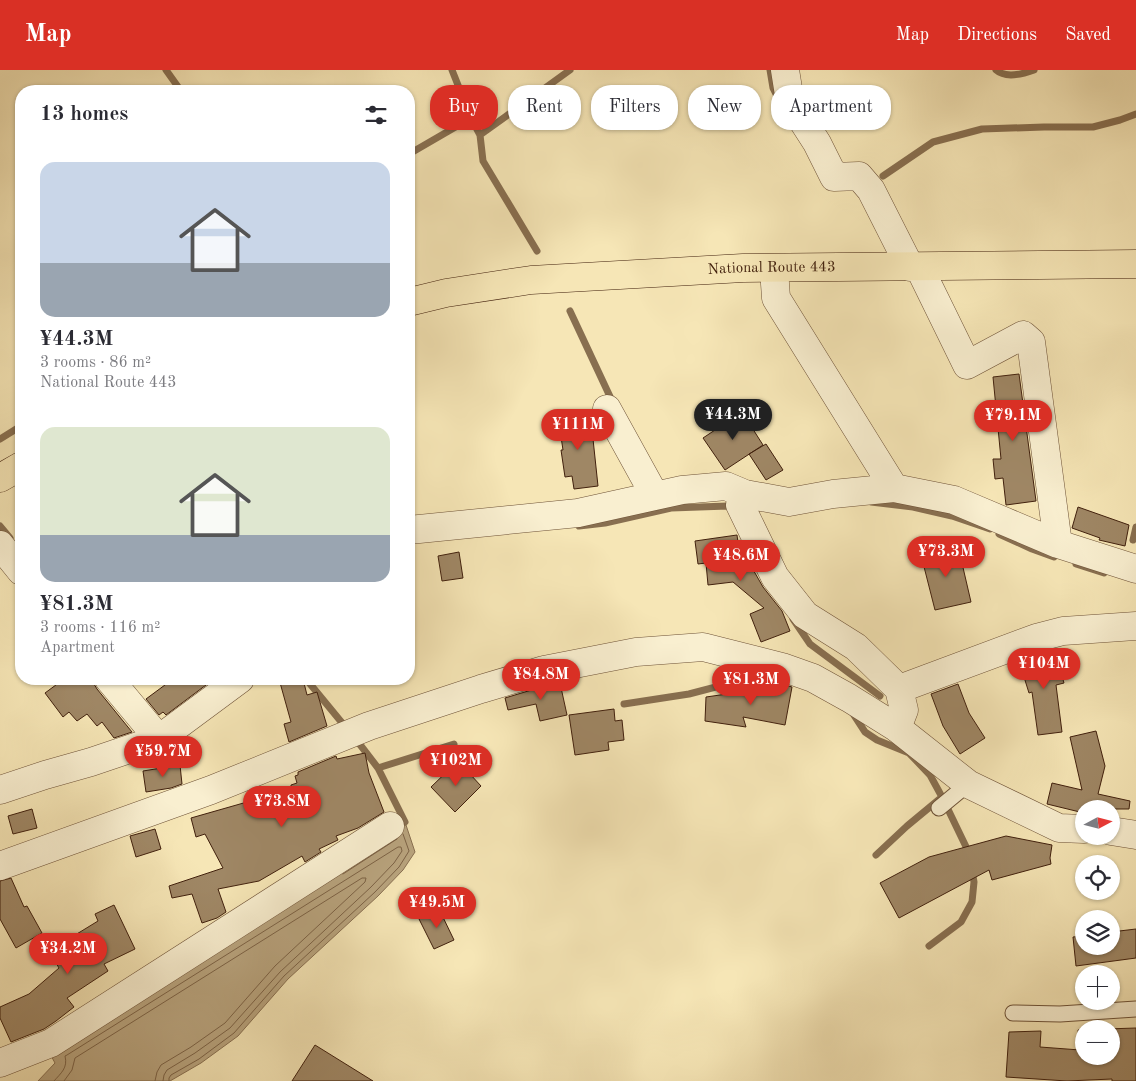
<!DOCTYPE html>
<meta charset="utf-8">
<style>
body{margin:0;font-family:"Old Standard TT",serif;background:#f7f7f7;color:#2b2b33;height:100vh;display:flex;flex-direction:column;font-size:19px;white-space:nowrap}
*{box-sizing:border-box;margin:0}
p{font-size:16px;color:#7c7c81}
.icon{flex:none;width:28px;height:28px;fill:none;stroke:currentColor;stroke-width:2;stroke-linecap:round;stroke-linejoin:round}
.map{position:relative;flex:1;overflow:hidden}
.panel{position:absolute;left:15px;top:15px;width:400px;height:600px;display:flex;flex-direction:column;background:#fff;border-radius:20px;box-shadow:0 1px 4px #0004}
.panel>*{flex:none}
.top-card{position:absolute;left:430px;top:15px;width:475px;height:45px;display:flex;gap:10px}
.needle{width:32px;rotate:83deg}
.tools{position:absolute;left:1075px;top:730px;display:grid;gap:10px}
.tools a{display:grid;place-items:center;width:45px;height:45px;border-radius:50%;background:#fff;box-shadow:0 1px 4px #0004;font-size:25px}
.price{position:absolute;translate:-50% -42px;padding:0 11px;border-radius:18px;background:#d93025;color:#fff;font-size:16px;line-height:32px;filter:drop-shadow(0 1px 2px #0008)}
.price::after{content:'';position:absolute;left:50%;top:30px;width:15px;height:11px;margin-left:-8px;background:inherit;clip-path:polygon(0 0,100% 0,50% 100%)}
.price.active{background:#222;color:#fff}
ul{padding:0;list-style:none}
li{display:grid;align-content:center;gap:10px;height:265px;padding:0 25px}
li span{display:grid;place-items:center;height:155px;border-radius:15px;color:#555}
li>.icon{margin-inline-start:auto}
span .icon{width:90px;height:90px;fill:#fffc;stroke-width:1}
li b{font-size:21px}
h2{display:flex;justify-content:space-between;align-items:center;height:60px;padding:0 25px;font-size:21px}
.tag{padding:0 18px;border-radius:20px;background:#fff;box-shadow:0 1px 4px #0004;font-size:18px;line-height:45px}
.tag.active{background:#d93025;color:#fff}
header{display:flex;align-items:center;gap:30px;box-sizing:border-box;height:70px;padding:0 25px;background:#d93025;color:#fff}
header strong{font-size:24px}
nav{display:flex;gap:28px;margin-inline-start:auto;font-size:18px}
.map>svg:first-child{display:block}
.water{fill:#b8a37d;stroke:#886f50}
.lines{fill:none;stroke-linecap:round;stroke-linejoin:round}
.shore{stroke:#7c6245;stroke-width:1}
.stream{stroke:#886f50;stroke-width:7}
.building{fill:#9f8765;stroke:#41200d}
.lane-casing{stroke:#6e5237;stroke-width:17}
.street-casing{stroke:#6e5237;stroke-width:29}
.highway-casing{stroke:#41200d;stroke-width:29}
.lane{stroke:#f9efd0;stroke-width:15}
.street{stroke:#f9efd0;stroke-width:28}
.highway{stroke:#f6e6b6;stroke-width:28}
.labels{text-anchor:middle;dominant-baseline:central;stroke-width:4.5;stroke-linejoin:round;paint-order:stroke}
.street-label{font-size:15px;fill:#41200d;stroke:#f9efd0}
</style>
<header>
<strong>Map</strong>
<nav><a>Map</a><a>Directions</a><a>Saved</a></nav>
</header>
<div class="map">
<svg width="1136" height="1011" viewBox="0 0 1136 1011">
<rect width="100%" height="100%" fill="#f6e6b6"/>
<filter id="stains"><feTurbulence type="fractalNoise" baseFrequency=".004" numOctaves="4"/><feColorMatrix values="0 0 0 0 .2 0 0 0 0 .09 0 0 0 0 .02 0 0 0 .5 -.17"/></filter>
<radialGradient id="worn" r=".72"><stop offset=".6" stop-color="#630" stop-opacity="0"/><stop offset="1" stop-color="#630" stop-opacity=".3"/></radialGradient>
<path class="water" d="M405,752l10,30 -12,18 -25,26 -90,83 -50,57 -37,27 -31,18h-132l17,-18 -6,-11z"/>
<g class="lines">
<path class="shore" d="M343,804l54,-35
M54,1011c7,-8 14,-13 11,-25l2,-1 331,-208h3l1,4 -8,12 -23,24 -91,85 -50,56 -35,25 -28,17 -3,5 -1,6
M64,1011l8,-11 3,-12 287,-180h4l-1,4 -90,84 -50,57 -34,24 -30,18 -4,7 -2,9
M169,1011v-3l2,-3 28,-16 35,-26 50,-57 91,-84 24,-25 10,-16 -6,-17"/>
<path class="stream" d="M166,0l15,21
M452,0l19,48 9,17 3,26 54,90
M770,0l3,18 6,12
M996,0c10,9 27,4 38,0
M480,65l90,-65
M409,84l62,-36
M883,106l50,-34 49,-13 62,-2h49l27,-7 16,-6
M570,241l43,92
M0,369l21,-13
M871,432l42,5 39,9 38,13
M0,456l10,12
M579,456l26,-3 66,-15 57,-2 5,6
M999,464l33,15 22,8
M1133,470l3,-13
M1076,494l28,9
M793,549l17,25 70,52
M306,609l37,45
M624,634l65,-10 80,-21
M852,642l13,20 12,8 32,13 21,22 12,22 -35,29 -31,29
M358,672l20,26 27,54
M378,698l76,-24
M944,731l26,54
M929,876l32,-24 11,-20 2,-20 -2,-12"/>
</g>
<path class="building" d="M1019,304l17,127 -30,4 -3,-27 -8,1 -2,-20h8l-8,-82z
M742,342l21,33 -38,25 -22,-32z
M587,343l4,26h2l5,47 -24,3 -2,-13 -7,1 -4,-27h2l-5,-33z
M766,374l17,26 -17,10 -17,-26z
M1078,437l51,18 -4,21 -26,-6 1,-2 -28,-10z
M737,465l2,15h5l6,11 1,6 4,6 8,14 19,24 8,20 -29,11 -11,-28 14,-6 -31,-26 -25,3 -2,-22 -8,1 -3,-23z
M958,476l13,56 -36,8 -14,-55z
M459,482l4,26 -21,3 -4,-25z
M1054,579l10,34 -8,2 6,47 -24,3 -6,-43 -3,1 -10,-32z
M64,609h27l6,10 35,43 -18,6 -12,-16 -5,4 -10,-12 -10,7 -8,-9 -6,5 -18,-24z
M173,609h41l-48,36 -3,-3 -4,3 -13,-16z
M279,609h24l4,16 10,-3 10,34 -38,16 -5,-18 7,-2z
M764,609l28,8 -7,38 -42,-8 3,10 -41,-6 1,-24 56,-8z
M560,613l7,32 -27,6 -4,-17 -28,6 -3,-12 43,-13z
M958,614l11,29 16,25 -25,16 -17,-28 -12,-32z
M614,639l1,12 7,-1 2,20 -16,2 1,8 -34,5 -6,-40z
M1096,661l9,35 -7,28 32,7 -1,8h-45v4l-37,-9 5,-21 30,7 -12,-53z
M365,683l4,20 15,39 -26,16 -22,8 2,4 -19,9 2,3 -16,10 -3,-6 -43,25 -41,8 8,23 -9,6 -15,5 -10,-29 -20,4 -3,-12 54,-18 -18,-34 -9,3 -5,-19 63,-18 27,-6 -1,-2 11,-4v-3l6,-2 -2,-7 3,-1v-3l38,-16 1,3z
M458,691l23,25 -26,26 -24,-25z
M180,695l2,19 -11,4 -25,4 -3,-21z
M32,739l5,19 -24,6 -5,-18z
M155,759l6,20 -25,8 -6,-21z
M1006,766l46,9 -2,13 1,6 -59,16 -3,-10 -90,48 -19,-35 49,-26z
M11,808l13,29 3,-1 15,27 -26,15 -16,-29v-38z
M114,835l21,44 -31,15 4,7 -41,27 7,9 -18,14 -12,8 -33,13 -11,-24v-11l29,-13 30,-26 -10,-17 49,-30 -3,-7z
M439,839l15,31 -20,9 -15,-30z
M1136,859v29l-60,8 -3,-29 11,-1v10h27v-14z
M1136,958v53h-24v-2l-45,2 -61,-4 3,-45 32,-1 -1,16 40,3 -2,-20 6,-1v27h27v-27h-5z
M315,975l58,36h-81z"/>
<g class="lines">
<g class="lane-casing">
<path id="lane" d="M939,738l29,-24
M1013,943l47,1 76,-5"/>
</g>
<g class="street-casing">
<path id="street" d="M785,0l5,31 27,42 17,34 25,-1 12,14 39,77
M919,197l48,98 56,-30 8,7 27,202
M774,199l2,29 118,190
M607,339l48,87
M745,424l-5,11 35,72 30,38 51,32 43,42
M409,460l169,-17 104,-23 44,-4 19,8 44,8 44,-8 61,-6 60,12 104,44 78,25
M0,475l21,26
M109,609l50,60
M897,658l7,-18 -5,-21 137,-51 27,-7 73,-5
M0,720l45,-15 46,-13 68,-23 81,-60
M1111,761l25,4
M0,796l211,-76 158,-64 112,-37 63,-19 92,-18 67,-5 79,20 31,11 36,20 48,30 71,56 91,44 25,1
M0,993l51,-20 339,-217"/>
</g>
<g class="highway-casing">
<g id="highway">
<path id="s1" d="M409,232l37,-9 85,-13 212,-12 393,-4"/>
<path d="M0,408l21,-12"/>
</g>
</g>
<use href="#lane" class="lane"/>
<use href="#street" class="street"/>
<use href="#highway" class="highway"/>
</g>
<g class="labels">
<g class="street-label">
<text stroke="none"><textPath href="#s1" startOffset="365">National Route 443</textPath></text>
</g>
</g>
<rect width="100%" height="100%" filter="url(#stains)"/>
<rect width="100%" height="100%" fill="url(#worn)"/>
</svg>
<div class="tools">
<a><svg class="needle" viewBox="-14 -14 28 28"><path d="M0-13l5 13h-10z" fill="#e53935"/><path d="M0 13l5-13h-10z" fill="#7c7c81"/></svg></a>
<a><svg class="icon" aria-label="locate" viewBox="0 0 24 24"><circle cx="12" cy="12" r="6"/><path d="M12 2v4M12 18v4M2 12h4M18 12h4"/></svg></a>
<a><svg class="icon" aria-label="layers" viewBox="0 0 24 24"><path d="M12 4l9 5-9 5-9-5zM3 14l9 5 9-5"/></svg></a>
<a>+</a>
<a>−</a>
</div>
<b class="price active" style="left:733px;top:371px">¥44.3M</b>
<b class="price" style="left:1013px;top:372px">¥79.1M</b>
<b class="price" style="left:578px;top:381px">¥111M</b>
<b class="price" style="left:946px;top:508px">¥73.3M</b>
<b class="price" style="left:741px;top:512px">¥48.6M</b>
<b class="price" style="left:1044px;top:620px">¥104M</b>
<b class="price" style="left:541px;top:631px">¥84.8M</b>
<b class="price" style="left:751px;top:636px">¥81.3M</b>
<b class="price" style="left:163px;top:708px">¥59.7M</b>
<b class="price" style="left:456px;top:717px">¥102M</b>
<b class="price" style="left:282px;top:758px">¥73.8M</b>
<b class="price" style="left:437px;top:859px">¥49.5M</b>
<b class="price" style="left:68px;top:905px">¥34.2M</b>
<div class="top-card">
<a class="tag active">Buy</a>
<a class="tag">Rent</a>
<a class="tag">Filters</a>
<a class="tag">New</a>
<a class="tag">Apartment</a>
</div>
<section class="panel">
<h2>13 homes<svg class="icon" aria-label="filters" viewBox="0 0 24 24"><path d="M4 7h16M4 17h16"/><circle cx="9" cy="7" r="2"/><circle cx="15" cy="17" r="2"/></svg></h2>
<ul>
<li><span style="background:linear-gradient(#c9d6e8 65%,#9aa5b1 0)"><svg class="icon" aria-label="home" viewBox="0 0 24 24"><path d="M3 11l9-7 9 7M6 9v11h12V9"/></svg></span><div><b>¥44.3M</b><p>3 rooms · 86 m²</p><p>National Route 443</p></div></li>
<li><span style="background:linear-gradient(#dfe7d0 70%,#9aa5b1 0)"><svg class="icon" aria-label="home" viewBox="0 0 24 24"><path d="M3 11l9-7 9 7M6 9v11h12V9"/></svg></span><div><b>¥81.3M</b><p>3 rooms · 116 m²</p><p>Apartment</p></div></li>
</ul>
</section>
</div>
